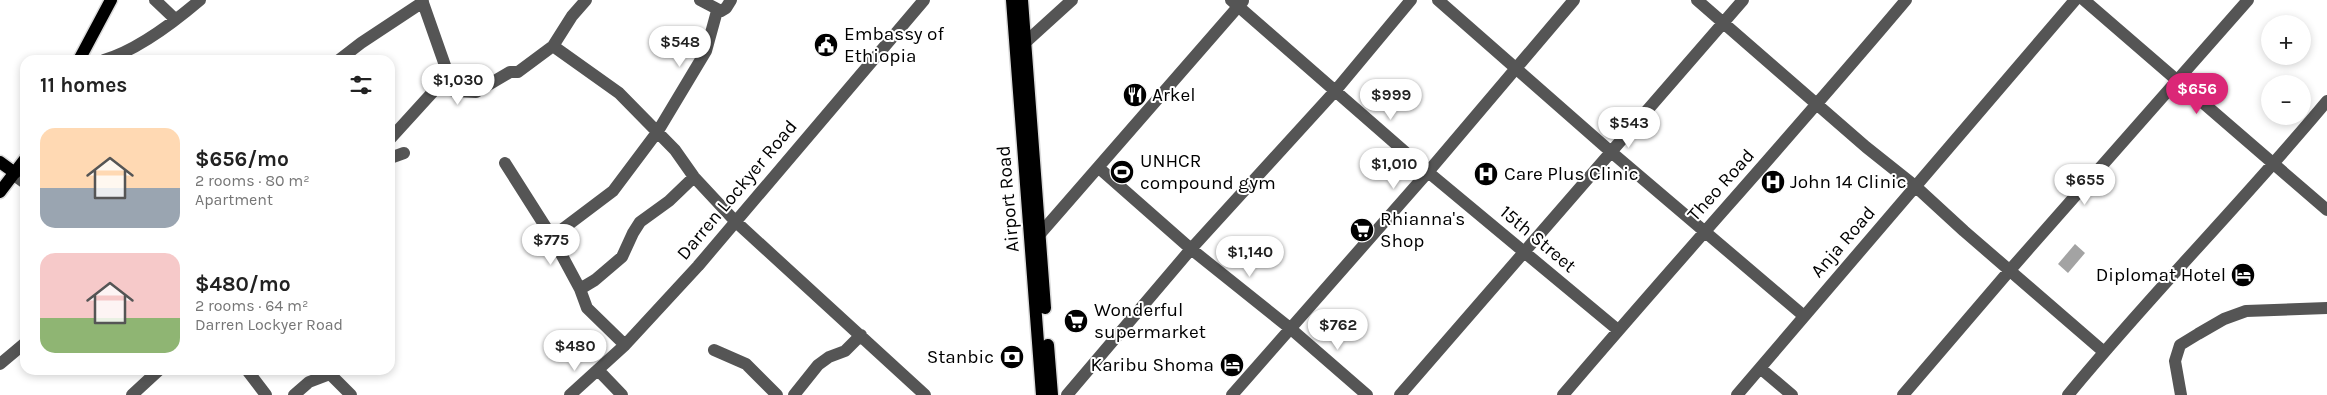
<!DOCTYPE html>
<meta charset="utf-8">
<style>
body{margin:0;font-family:Karla,sans-serif;background:#f2f2f2;color:#222;height:100vh;display:flex;flex-direction:column;font-size:19px;white-space:nowrap}
*{box-sizing:border-box;margin:0}
p{font-size:16px;color:#767676}
.icon{flex:none;width:28px;height:28px;fill:none;stroke:currentColor;stroke-width:2;stroke-linecap:round;stroke-linejoin:round}
.map{position:relative;flex:1;overflow:hidden}
.details{position:absolute;left:20px;top:55px;width:375px;height:320px;display:flex;flex-direction:column;background:#fff;border-radius:15px;box-shadow:0 2px 8px #0003}
.details>*{flex:none}
.controls{position:absolute;left:2261px;top:15px;display:grid;gap:10px}
.controls a{display:grid;place-items:center;width:50px;height:50px;border-radius:50%;background:#fff;box-shadow:0 2px 8px #0003;font-size:25px}
.price{position:absolute;translate:-50% -42px;padding:0 11px;border-radius:18px;background:#fff;color:#222;font-size:16px;line-height:32px;filter:drop-shadow(0 1px 2px #0008)}
.price::after{content:'';position:absolute;left:50%;top:30px;width:15px;height:11px;margin-left:-8px;background:inherit;clip-path:polygon(0 0,100% 0,50% 100%)}
.price.on{background:#db2777;color:#fff}
ul{padding:0;list-style:none}
li{display:flex;align-items:center;gap:15px;height:125px;padding:0 20px}
li span{display:grid;place-items:center;flex:none;width:140px;height:100px;border-radius:15px;color:#555}
li>.icon{margin-inline-start:auto}
span .icon{width:60px;height:60px;fill:#fffc;stroke-width:1}
li b{font-size:21px}
h2{display:flex;justify-content:space-between;align-items:center;height:60px;padding:0 20px;font-size:21px}
.map>svg:first-child{display:block}
.water{fill:#a3a3a3}
.lines{fill:none;stroke-linecap:round;stroke-linejoin:round}
.major-casing{stroke:#dbdbdb;stroke-width:15}
.minor{stroke:#555;stroke-width:12}
.major{stroke:#000;stroke-width:12}
.labels{text-anchor:middle;dominant-baseline:central;stroke-width:4;stroke-linejoin:round;paint-order:stroke}
.poi-label{font-size:19px;fill:#000;stroke:#fff;text-anchor:start}
.street-label{font-size:19px;fill:#000;stroke:#fff}
</style>
<div class="map">
<svg width="2327" height="395" viewBox="0 0 2327 395">
<rect width="100%" height="100%" fill="#fff"/>
<path class="water" d="M2075,244l10,9 -17,20 -10,-9z"/>
<g class="lines">
<g class="major-casing">
<path id="major" d="M1012,0l30,395
M1022,0l23,308
M79,60l32,-60
M0,162l15,11
M0,192l25,-33
M1048,345l4,50"/>
</g>
<path class="minor" d="M155,0l20,19
M422,0l32,91 22,1 34,-20h8l35,-26
M586,0l-14,16 -19,30 66,47 56,57 19,27 41,44 190,174
M700,0l21,11 5,-3 5,-8
M1231,0l197,172 190,158
M1438,0l172,151 194,165
M1697,0l169,147 49,39 49,45 140,121
M2084,0l243,210
M1018,49l54,-49
M104,60c34,-10 69,-37 96,-60
M339,60l22,-17 62,-41
M390,139l51,-56 8,-6
M390,158l14,-5
M505,163l47,74 28,52 7,19 38,37
M1099,168l92,81 100,80 76,66
M14,175l11,8
M1039,235l204,-234
M552,237l61,-46 45,-60 48,-80 11,-40
M580,289l15,-9 27,-23 11,-24 7,-11 29,-21 25,-24
M714,350l32,14 31,31
M0,364l25,-21
M1760,368l32,27
M247,370l19,25
M599,371l23,24
M330,374l21,21
M132,395l27,-25
M294,395l15,-13 21,-8 3,-4
M570,395l55,-50 73,-79 226,-266
M794,395l24,-30 11,-8 16,-6 16,-16
M1067,395l124,-146 145,-159 75,-90
M1232,395l196,-223 146,-172
M1400,395l343,-395
M1563,395c113,-133 231,-262 343,-395
M1737,395l338,-395
M1903,395l107,-125 238,-270
M2068,395c83,-101 175,-193 259,-294
M2181,395l-6,-34 5,-16 18,-11 26,-15 22,-8 81,-3"/>
<use href="#major" class="major"/>
</g>
<defs>
<g id="civic-disc" transform="scale(1.25)"><circle r="9.5" fill="#000" stroke="#fff"/><path d="M-.6-6.5H3V-4.5H.6V-3L4-1V1h2V6H-6V1h2V-1L-.6-3ZM-1.2 2.5V6h2.4V2.5Z" fill="#fff"/></g>
<g id="restaurant-disc" transform="scale(1.25)"><circle r="9.5" fill="#000" stroke="#fff"/><path d="M-5-6h1v4h1v-4h1v4h1v-4h1v5L-1.5 .5V6h-2V.5L-5-1ZM5-6V6H3V1.5H1.5Q1.5-4 5-6Z" fill="#fff"/></g>
<g id="stadium-disc" transform="scale(1.25)"><circle r="9.5" fill="#000" stroke="#fff"/><path d="M0-5a6.5 5 0 1 0 0 10a6.5 5 0 1 0 0-10ZM-3.5-1.8h7v3.6h-7Z" fill="#fff"/></g>
<g id="hospital-disc" transform="scale(1.25)"><circle r="9.5" fill="#000" stroke="#fff"/><path d="M-5-5h3v3.5h4V-5h3V5h-3V1.5h-4V5h-3Z" fill="#fff"/></g>
<g id="supermarket-disc" transform="scale(1.25)"><circle r="9.5" fill="#000" stroke="#fff"/><path d="M-6-5.5h2.5l.6 2H6L4.5 2H-2.5L-4.4-4H-6ZM-1.5 3.2a1.3 1.3 0 1 0 .1 0ZM3 3.2a1.3 1.3 0 1 0 .1 0Z" fill="#fff"/></g>
<g id="hotel-disc" transform="scale(1.25)"><circle r="9.5" fill="#000" stroke="#fff"/><path d="M-6-4.5h1.5V1H6V5H4.5V3h-9V5H-6ZM-4 0a1.8 1.8 0 1 1 3.6 0ZM.5 0V-2.5h3Q6-2.5 6 0Z" fill="#fff"/></g>
<g id="bank-disc" transform="scale(1.25)"><circle r="9.5" fill="#000" stroke="#fff"/><path d="M-6-4H6V4H-6ZM0-2.3a2.3 2.3 0 1 0 0 4.6a2.3 2.3 0 1 0 0-4.6Z" fill="#fff"/></g>
</defs>
<g fill-rule="evenodd">
<use href="#civic-disc" x="826" y="45"/>
<use href="#restaurant-disc" x="1135" y="95"/>
<use href="#stadium-disc" x="1122" y="172"/>
<use href="#hospital-disc" x="1486" y="174"/>
<use href="#hospital-disc" x="1773" y="182"/>
<use href="#supermarket-disc" x="1362" y="230"/>
<use href="#hotel-disc" x="2243" y="275"/>
<use href="#supermarket-disc" x="1076" y="321"/>
<use href="#bank-disc" x="1012" y="357"/>
<use href="#hotel-disc" x="1232" y="365"/>
</g>
<g class="labels">
<g class="poi-label">
<text x="844" y="34">Embassy of<tspan x="844" dy="22">Ethiopia</tspan></text>
<text x="1152" y="95">Arkel</text>
<text x="1140" y="161">UNHCR<tspan x="1140" dy="22">compound gym</tspan></text>
<text x="1504" y="174">Care Plus Clinic</text>
<text x="1790" y="182">John 14 Clinic</text>
<text x="1380" y="219">Rhianna's<tspan x="1380" dy="22">Shop</tspan></text>
<text x="2226" y="275" text-anchor="end">Diplomat Hotel</text>
<text x="1094" y="310">Wonderful<tspan x="1094" dy="22">supermarket</tspan></text>
<text x="994" y="357" text-anchor="end">Stanbic</text>
<text x="1214" y="365" text-anchor="end">Karibu Shoma</text>
</g>
<g class="street-label">
<text transform="translate(1721 185) rotate(-48)">Theo Road</text>
<text transform="translate(737 190) rotate(-50)">Darren Lockyer Road</text>
<text transform="translate(1008 199) rotate(-95)">Airport Road</text>
<text transform="translate(1538 239) rotate(40)">15th Street</text>
<text transform="translate(1843 242) rotate(-49)">Anja Road</text>
</g>
</g>
</svg>
<div class="controls">
<a>+</a>
<a>−</a>
</div>
<b class="price" style="left:680px;top:68px">$548</b>
<b class="price" style="left:458px;top:106px">$1,030</b>
<b class="price on" style="left:2197px;top:115px">$656</b>
<b class="price" style="left:1391px;top:121px">$999</b>
<b class="price" style="left:1629px;top:149px">$543</b>
<b class="price" style="left:1394px;top:190px">$1,010</b>
<b class="price" style="left:2085px;top:206px">$655</b>
<b class="price" style="left:551px;top:266px">$775</b>
<b class="price" style="left:1250px;top:278px">$1,140</b>
<b class="price" style="left:1338px;top:351px">$762</b>
<b class="price" style="left:575px;top:372px">$480</b>
<section class="details">
<h2>11 homes<svg class="icon" aria-label="filters" viewBox="0 0 24 24"><path d="M4 7h16M4 17h16"/><circle cx="9" cy="7" r="2"/><circle cx="15" cy="17" r="2"/></svg></h2>
<ul>
<li><span style="background:linear-gradient(#ffd9b3 60%,#9aa5b1 0)"><svg class="icon" aria-label="home" viewBox="0 0 24 24"><path d="M3 11l9-7 9 7M6 9v11h12V9"/></svg></span><div><b>$656/mo</b><p>2 rooms · 80 m²</p><p>Apartment</p></div></li>
<li><span style="background:linear-gradient(#f6c9c9 65%,#8fb573 0)"><svg class="icon" aria-label="home" viewBox="0 0 24 24"><path d="M3 11l9-7 9 7M6 9v11h12V9"/></svg></span><div><b>$480/mo</b><p>2 rooms · 64 m²</p><p>Darren Lockyer Road</p></div></li>
</ul>
</section>
</div>
